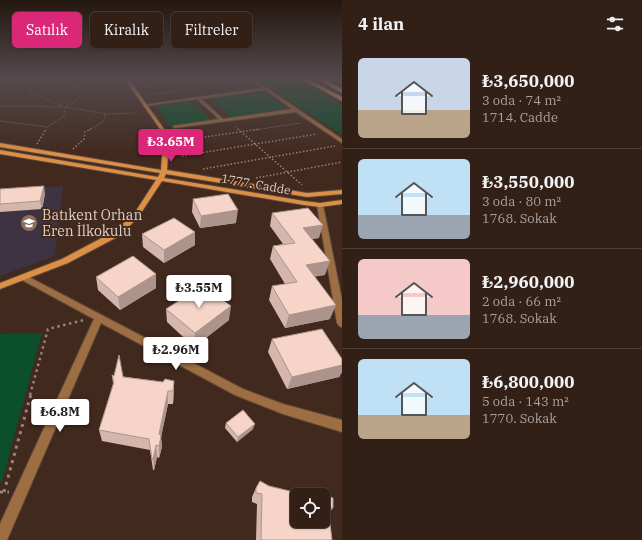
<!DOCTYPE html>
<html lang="tr">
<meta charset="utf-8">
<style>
body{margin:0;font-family:"IBM Plex Serif",serif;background:#3d2c23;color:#f1f3f6;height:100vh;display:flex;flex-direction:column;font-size:15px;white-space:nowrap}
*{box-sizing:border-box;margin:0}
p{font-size:13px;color:#a8a2a1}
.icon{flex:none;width:22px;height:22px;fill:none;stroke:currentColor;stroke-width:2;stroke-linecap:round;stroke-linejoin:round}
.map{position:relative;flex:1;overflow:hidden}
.drawer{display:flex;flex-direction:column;background:#321f16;width:300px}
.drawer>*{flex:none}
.banner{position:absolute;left:12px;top:12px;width:270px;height:36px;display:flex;gap:8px}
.fabs{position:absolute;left:290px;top:488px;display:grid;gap:8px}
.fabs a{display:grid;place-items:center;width:40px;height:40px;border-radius:6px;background:#321f16;box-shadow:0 1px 3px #0004,0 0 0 1px #4d3d35;font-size:20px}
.price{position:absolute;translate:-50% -34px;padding:0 9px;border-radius:4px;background:#fff;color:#222;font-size:13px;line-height:26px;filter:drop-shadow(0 1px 2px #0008)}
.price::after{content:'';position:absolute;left:50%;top:24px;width:12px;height:9px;margin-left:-6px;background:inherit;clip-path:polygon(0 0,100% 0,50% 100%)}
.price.on{background:#db2777;color:#fff}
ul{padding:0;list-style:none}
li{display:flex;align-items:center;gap:12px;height:100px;padding:0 16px}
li+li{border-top:1px solid #4d3d35}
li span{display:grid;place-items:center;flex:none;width:112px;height:80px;border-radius:6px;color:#555}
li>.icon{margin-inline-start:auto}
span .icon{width:48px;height:48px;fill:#fffc;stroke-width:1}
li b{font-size:17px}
h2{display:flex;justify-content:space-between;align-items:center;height:48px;padding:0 16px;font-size:17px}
.pill{padding:0 14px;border-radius:6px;background:#321f16;box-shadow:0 1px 3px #0004,0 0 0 1px #4d3d35;font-size:14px;line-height:36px}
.pill.on{background:#db2777;color:#fff}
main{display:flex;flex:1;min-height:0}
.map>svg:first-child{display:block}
.education{fill:#3e3342}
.green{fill:#0c4f2b}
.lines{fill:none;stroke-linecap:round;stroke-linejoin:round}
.street-casing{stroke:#5e473c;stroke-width:2}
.secondary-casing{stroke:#5e473c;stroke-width:2}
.primary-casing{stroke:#5e473c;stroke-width:2}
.path-far3{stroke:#97837a;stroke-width:1;stroke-dasharray:1 1.5;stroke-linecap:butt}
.path-far2{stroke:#97837a;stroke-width:1.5;stroke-dasharray:1.5 2;stroke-linecap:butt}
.path-far1{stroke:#97837a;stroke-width:2.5;stroke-dasharray:2.5 3.5;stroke-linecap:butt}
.path{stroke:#97837a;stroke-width:3;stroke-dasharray:3 4.5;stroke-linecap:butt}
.street{fill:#9e6e43;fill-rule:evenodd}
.secondary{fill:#dc8f47;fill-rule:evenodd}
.primary{fill:#feaf68;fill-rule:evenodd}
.wall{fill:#d4b6ac}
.shaded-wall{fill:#ac948c}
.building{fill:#f6d4c8;stroke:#ac948c}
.labels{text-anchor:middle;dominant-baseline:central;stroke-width:4;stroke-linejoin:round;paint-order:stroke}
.far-street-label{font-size:12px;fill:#decec6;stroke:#42291e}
.poi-label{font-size:14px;fill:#decec6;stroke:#42291e;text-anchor:start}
</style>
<main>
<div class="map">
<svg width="342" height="540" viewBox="0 0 342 540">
<rect width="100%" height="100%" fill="#42291e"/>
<path class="education" d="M63,186l-8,70 -55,20v-85z"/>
<path class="green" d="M254,78h39l49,26v31z
M264,92l25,17 -58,8 -21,-18z
M192,101l19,19 -43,6 -2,-7 -11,-14z
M42,333l-40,149h-2v-148z"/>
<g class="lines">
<g class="street-casing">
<path id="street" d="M247,78h5l90,61v4l-46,-31 -121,16 -2,-1v-1l46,-7 -22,-20 -51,7 -2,-1 118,-17zM265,90l27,19 -69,10 -22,-20z
M339,78h3v2z
M320,203l3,2 19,95v27l-3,-1 -2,-3 -20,-118z
M25,275l218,114 40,15 59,16v12l-59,-18 -48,-19 -134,-72 -94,217h-7v-16l94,-205 -72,-39 -1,-2z"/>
</g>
<g class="secondary-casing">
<path id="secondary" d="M38,78h21l-2,1z
M124,78h4l36,51 5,14 -2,27 140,23 35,-3v4l-35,3 -141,-23 -2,4 140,23 16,2 22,-3v4l-22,3 -16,-2 -142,-24 -23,35 -18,19 -53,28 -68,26v-6l62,-24 53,-28 19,-17 22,-34 -156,-26v-4l158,27 2,-4 -160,-26v-4l161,27 2,-27 -3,-14z"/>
</g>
<g class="primary-casing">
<path id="primary" d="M300,78h6l36,19v4z
M315,78h6l21,11v4z"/>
</g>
<path class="path-far3" d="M184,78l11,11
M137,79l6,-1
M34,82l-5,9 1,2 32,13
M191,85l51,-6
M141,87l46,-6
M147,95l48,-6
M0,106l65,1 41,7 30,-1
M66,107l26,-18 -22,-2 -1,-9
M0,121l46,6
M235,126l4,4
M46,130l1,-3 17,-11 1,-9
M89,130l14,-8 3,-8
M254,130l46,-7"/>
<path class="path-far2" d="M238,129l64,56
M177,141l83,-12
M37,144l9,-15
M73,149l11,-10 1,-7 6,-3
M182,156l135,-22
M203,169l132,-23
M256,178l86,-16"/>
<path class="path-far1" d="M30,395l18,-66 36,-9"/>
<path class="path" d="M0,492h9
M4,492l27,-98"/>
<use href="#street" class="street"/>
<use href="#secondary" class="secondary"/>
<use href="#primary" class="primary"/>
</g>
<path class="wall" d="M0,189l45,5 -3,15 -42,3z
M193,199l43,24 -36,5 -8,-16z
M272,213l47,25 -7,1 13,36 -11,1 16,43 -45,9 -16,-28 3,-14 13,-2 -15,-25 3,-13 10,-2 -13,-18z
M195,232v13l-31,18 -21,-16 -1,-13z
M156,274v14l-36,22 -22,-20 -2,-13z
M166,309l63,11 -35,27 -27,-25z
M272,339l70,20v13l-3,5 -52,12 -19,-37z
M112,375l51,7 11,-1 -1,23h-5l-7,33 1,10 -3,11 -2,-1 -3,13h-1l-3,-20 -48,-9 -3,-11 14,-46z
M226,423l27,6 -16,13 -12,-14z
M256,488l41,33 29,-26 7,13 -4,5 3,27h-76l1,-36 -5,-2v-5z"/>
<path class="shaded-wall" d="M44,186l1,8 -3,15 -2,-8z
M238,210l-2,13 -36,5 1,-12z
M323,225l-4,13 -20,3 4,-13z
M195,232v13l-31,18v-13z
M330,261l-5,14 -23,4 4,-14z
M156,274v14l-36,22 -2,-13z
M336,305l-6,14 -45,9 4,-13z
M231,306l-2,14 -35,27 1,-14z
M342,365v7l-3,5 -52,12 5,-12z
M174,381v13l-1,10v-13z
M168,391v13l-7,33 1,10 -3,11v-24z
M255,424l-2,5 -16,13 1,-5z
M156,445l1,12 -3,13 -1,-11z"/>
<path class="building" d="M44,186l-4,15 -40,3v-15z
M228,194l10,16 -37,6 -8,-17z
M308,208l15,17 -20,3 27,33 -24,4 30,40 -47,10 -17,-29 25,-4 -24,-36 22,-3 -23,-30z
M174,218l21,14 -31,18 -22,-16z
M133,256l23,18 -38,23 -22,-20z
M203,285l28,21 -36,27 -29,-24z
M322,329l20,30v6l-50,12 -20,-38z
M119,355l4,22 40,5 2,-3 9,2 -1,10h-5l-9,43 2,2 -2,10 -3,-1 -3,14h-1l-3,-20 -50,-9 15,-48 -2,-7 2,1z
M243,410l12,14 -17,13 -12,-14z
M260,481l9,5 37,9h-9v26h26v-26h-1l4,-5v5l7,3v10l-5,-1 4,33h-71l1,-46 -6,-1v-5z"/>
<linearGradient id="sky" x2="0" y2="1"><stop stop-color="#241710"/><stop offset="0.51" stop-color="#54494c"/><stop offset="1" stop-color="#54494c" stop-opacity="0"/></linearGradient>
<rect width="342" height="154" fill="url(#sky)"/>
<defs>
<g id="school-disc" transform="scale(0.9)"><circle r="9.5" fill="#8d6e63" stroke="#42291e"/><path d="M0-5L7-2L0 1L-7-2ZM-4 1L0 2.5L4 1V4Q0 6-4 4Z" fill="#fff"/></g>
</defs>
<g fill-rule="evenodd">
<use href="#school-disc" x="29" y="223"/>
</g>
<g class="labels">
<g class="far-street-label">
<text transform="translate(256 184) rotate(10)">1777. Cadde</text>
</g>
<g class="poi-label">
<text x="42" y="215">Batıkent Orhan<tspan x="42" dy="16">Eren İlkokulu</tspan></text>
</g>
</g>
</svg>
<div class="fabs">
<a><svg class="icon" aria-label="locate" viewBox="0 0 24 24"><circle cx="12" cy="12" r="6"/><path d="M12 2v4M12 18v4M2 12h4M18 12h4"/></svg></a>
</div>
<b class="price on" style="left:171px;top:163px">₺3.65M</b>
<b class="price" style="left:199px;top:309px">₺3.55M</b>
<b class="price" style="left:176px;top:371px">₺2.96M</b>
<b class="price" style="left:60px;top:433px">₺6.8M</b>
<div class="banner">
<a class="pill on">Satılık</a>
<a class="pill">Kiralık</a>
<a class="pill">Filtreler</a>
</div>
</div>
<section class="drawer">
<h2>4 ilan<svg class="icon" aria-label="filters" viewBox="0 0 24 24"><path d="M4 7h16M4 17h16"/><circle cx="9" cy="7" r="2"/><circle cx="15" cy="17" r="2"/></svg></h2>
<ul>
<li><span style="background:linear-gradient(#c9d6e8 65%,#b9a48a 0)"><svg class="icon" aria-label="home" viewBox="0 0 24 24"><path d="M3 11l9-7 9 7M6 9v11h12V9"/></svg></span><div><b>₺3,650,000</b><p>3 oda · 74 m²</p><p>1714. Cadde</p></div></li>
<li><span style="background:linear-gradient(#bfe0f5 70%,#9aa5b1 0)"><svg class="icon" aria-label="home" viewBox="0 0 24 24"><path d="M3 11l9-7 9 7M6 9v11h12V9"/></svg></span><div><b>₺3,550,000</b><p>3 oda · 80 m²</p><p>1768. Sokak</p></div></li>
<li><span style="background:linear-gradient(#f6c9c9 70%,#9aa5b1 0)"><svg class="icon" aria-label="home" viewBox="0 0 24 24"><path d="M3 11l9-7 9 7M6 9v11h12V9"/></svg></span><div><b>₺2,960,000</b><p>2 oda · 66 m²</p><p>1768. Sokak</p></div></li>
<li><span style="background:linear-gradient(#bfe0f5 70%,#b9a48a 0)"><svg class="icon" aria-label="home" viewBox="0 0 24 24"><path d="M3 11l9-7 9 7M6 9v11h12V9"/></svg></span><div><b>₺6,800,000</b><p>5 oda · 143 m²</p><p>1770. Sokak</p></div></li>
</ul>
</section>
</main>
